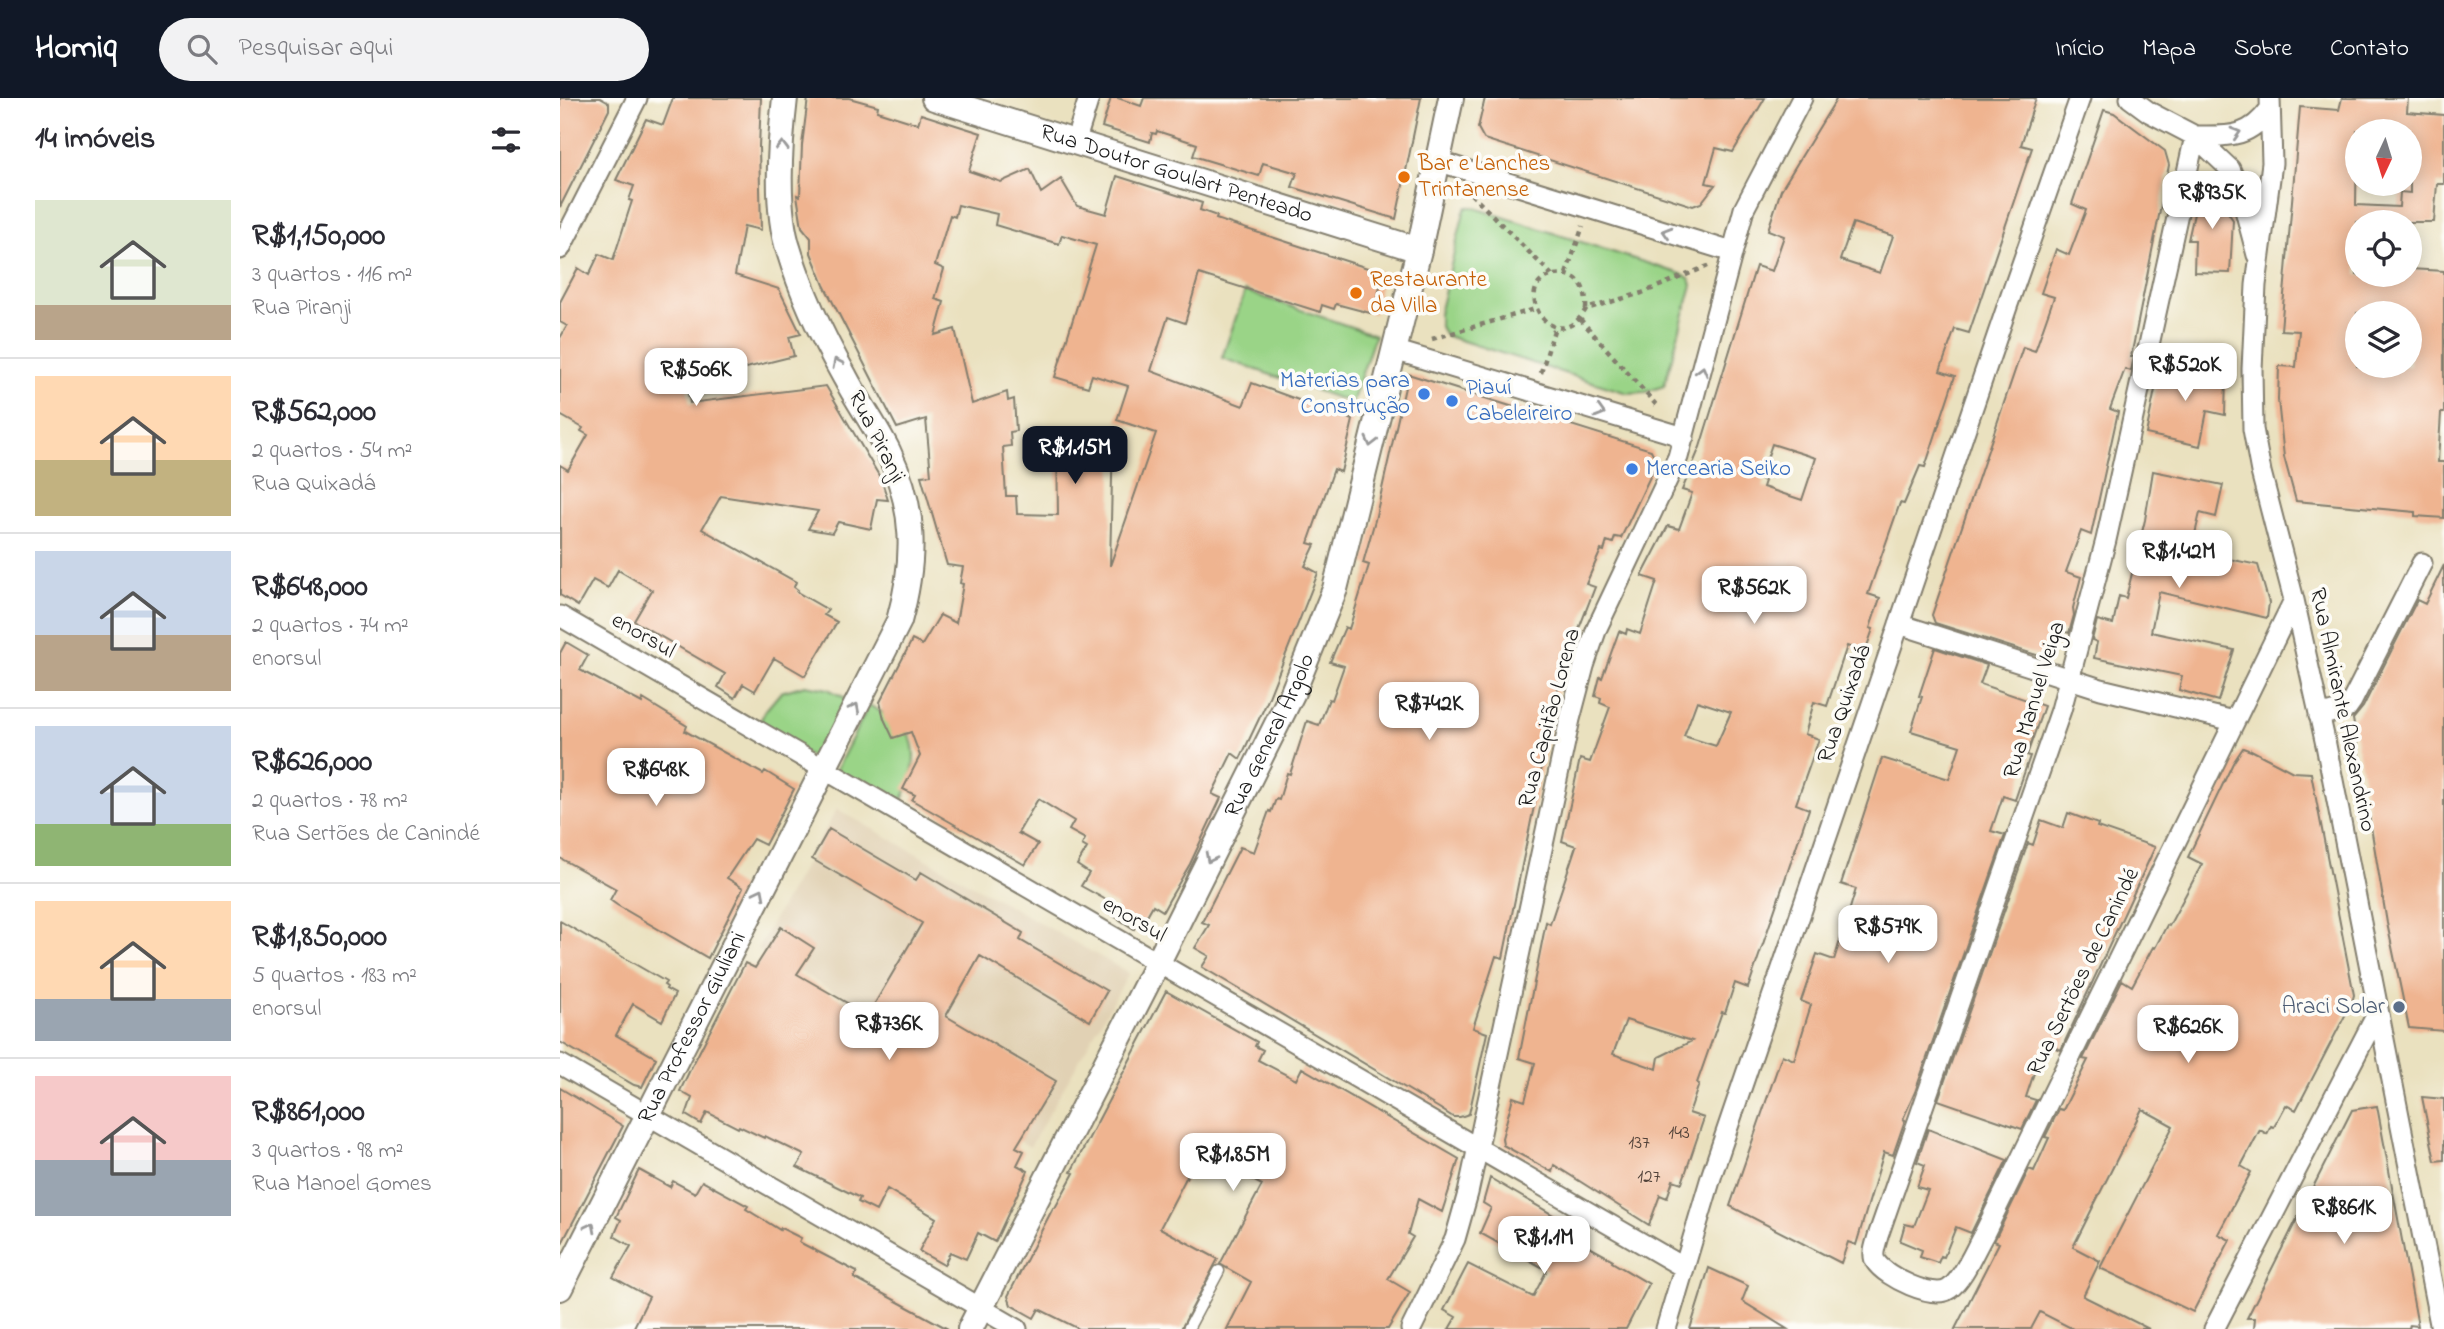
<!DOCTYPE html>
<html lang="pt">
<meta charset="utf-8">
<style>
body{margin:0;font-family:"Indie Flower",sans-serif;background:#f2f2f3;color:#2b2b33;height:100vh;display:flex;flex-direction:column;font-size:26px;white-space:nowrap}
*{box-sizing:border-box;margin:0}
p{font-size:23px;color:#7c7c81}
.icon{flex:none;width:38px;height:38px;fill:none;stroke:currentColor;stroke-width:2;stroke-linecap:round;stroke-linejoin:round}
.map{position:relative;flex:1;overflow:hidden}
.sheet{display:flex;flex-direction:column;background:#fff;width:560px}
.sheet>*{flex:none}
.needle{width:46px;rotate:184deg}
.controls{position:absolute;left:1785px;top:21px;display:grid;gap:14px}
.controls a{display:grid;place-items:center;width:77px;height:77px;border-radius:50%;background:#fff;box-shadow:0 4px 18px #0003;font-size:35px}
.price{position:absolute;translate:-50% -60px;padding:0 16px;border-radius:14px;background:#fff;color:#222;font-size:23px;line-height:46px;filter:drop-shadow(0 2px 4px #0008)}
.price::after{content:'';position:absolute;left:50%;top:42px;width:21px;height:16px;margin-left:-10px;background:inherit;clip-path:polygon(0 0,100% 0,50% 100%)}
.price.current{background:#111827;color:#fff}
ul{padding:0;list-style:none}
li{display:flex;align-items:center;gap:21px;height:175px;padding:0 35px}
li+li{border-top:2px solid #e1e1e2}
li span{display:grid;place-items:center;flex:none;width:196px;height:140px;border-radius:0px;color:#555}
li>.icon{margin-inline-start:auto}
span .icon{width:84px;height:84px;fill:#fffc;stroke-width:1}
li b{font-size:30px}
h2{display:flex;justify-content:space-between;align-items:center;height:84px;padding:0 35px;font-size:30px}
header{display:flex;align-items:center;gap:42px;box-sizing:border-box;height:98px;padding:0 35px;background:#111827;color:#fff}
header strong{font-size:33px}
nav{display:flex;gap:38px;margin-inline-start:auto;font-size:24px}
.search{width:490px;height:63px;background:#f2f2f3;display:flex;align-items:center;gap:18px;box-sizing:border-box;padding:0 24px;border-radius:38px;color:#7c7c81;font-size:26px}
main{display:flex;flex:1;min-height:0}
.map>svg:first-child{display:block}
.built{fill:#e1d1b4}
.green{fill:#9ad487;stroke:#5b7852;stroke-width:2}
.building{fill:#efb490;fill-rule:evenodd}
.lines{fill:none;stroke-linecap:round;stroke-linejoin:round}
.service-casing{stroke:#837e6e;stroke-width:13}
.minor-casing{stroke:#837e6e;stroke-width:23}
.tertiary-casing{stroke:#837e6e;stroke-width:28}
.path{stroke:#837e6e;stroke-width:4.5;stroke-dasharray:5 5;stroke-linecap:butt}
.service{stroke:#fff;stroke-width:10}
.minor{stroke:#fff;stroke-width:19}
.tertiary{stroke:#fff;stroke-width:24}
.oneway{stroke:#999}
.food-dot{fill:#e8710a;stroke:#fdfcf7;stroke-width:2.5}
.shop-dot{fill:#3f7fe0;stroke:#fdfcf7;stroke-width:2.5}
.service-dot{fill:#5c6f8a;stroke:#fdfcf7;stroke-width:2.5}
.labels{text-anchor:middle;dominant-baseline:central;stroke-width:7;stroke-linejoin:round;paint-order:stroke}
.number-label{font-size:19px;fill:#514239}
.food-label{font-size:23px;fill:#c56008;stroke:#fdfcf7;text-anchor:start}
.street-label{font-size:23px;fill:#1c1c1c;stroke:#fdfcf7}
.shop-label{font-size:23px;fill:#366cbe;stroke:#fdfcf7;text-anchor:start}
.service-label{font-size:23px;fill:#4e5e75;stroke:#fdfcf7;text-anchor:end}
</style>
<header>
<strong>Homiq</strong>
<div class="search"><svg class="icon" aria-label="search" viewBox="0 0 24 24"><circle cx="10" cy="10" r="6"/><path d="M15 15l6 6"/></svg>Pesquisar aqui</div>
<nav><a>Início</a><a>Mapa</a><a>Sobre</a><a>Contato</a></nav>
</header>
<main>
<section class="sheet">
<h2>14 imóveis<svg class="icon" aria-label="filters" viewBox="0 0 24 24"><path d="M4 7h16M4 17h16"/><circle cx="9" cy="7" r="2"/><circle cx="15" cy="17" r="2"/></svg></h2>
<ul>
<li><span style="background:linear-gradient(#dfe7d0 75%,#b9a48a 0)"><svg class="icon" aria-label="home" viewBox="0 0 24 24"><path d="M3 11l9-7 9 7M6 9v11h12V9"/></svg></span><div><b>R$1,150,000</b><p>3 quartos · 116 m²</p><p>Rua Piranji</p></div></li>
<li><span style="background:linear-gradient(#ffd9b3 60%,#c2b280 0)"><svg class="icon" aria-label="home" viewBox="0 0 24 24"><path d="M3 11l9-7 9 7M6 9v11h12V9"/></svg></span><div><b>R$562,000</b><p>2 quartos · 54 m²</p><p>Rua Quixadá</p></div></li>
<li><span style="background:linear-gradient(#c9d6e8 60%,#b9a48a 0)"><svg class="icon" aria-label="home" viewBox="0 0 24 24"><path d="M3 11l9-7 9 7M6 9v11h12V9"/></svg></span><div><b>R$648,000</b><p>2 quartos · 74 m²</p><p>enorsul</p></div></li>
<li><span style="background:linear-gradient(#c9d6e8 70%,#8fb573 0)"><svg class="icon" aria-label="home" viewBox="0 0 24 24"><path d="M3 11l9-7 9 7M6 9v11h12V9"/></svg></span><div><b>R$626,000</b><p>2 quartos · 78 m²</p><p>Rua Sertões de Canindé</p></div></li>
<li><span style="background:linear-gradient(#ffd9b3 70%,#9aa5b1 0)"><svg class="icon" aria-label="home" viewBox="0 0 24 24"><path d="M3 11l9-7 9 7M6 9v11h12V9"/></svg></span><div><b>R$1,850,000</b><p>5 quartos · 183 m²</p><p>enorsul</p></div></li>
<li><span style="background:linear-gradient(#f6c9c9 60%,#9aa5b1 0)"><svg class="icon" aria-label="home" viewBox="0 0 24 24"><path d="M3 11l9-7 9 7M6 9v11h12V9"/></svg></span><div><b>R$861,000</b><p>3 quartos · 98 m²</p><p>Rua Manoel Gomes</p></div></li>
</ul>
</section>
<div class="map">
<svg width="1884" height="1231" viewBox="0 0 1884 1231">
<rect width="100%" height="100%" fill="#fdfcf7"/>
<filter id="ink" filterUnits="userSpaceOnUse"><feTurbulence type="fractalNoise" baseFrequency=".0143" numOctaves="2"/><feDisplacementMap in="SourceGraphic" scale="14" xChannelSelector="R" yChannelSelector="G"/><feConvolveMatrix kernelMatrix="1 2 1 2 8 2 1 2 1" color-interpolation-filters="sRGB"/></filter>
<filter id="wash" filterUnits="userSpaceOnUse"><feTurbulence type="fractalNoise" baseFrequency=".00686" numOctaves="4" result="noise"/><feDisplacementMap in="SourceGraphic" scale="28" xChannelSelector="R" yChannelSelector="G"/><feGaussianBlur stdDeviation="1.57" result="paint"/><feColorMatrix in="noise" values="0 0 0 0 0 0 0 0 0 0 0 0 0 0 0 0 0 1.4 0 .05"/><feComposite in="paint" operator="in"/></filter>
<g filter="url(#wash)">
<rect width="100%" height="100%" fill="#eae1bf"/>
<path class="built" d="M277,711l292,164 -99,174 -124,-70 19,-34 -168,-94z"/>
<path class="green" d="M907,109h5l212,68 6,4 2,6 -28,101 -18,6 -19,1 -180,-57c-8,-7 -8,-12 -8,-22l25,-102z
M685,193l130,44 -23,68 -130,-45z
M245,587l23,4 19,10 -30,61 -59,-34 7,-15 16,-19z
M309,607c8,5 17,9 25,14 32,21 19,60 5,87l-63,-36z"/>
<g id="blocks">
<path class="building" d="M0,0h40l9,5v7l-49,97z
M113,0h88l-2,49 2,83 -17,-4 -9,49 44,14 22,45 -12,3 5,19 -108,27 4,20 136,-17 55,93 7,21 -11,-1 -6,30 -33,-7 -6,11 -24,-4 10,-18 -97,-15 -19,33 94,53 -2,5 4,3 -1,2 31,18 -4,5 13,7 -32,54 -31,-18 -19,33 -12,-7 -8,14 -17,-11 7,-13 -91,-53 18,-31 -34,-20 -10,18 -15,-8 -15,26 -18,-11v-130l8,5 20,-35 -7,-4 2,-3 -23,-13v-77l7,-12 -7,-4v-20l18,-34 11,7 10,-21 14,6 19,-59 -3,-1 5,-14 -18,-6 30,-61 17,6z
M248,0h41l29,8 -1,5 41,13 3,-10 60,19 -12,38 32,11 29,-13 11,24 20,-14 16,27 29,8 11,-38 85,27 -2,7 17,6 -1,3 167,54 -9,41 -38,-10 -2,5 -12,-4 -2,7 -121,-38 -14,49 -17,-6 -17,54 92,35 9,-23 101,37 -12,52 -7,-3 -26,74 7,2 -10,21 13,7 -51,129 -27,57 -8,-6 -20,41 9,4 -31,66 -21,36 -6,11 -10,-6 -12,21 -4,-3 -3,6 -20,-13 3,-10 -36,-20 8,-13 -12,-8 10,-17 -5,-3 3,-6 -16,-9 5,-9 -36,-22 -20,34 20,11 -13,21 -113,-65 3,-5 -12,-6 17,-33 -9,-24 -18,6 -9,-19 -4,-17 32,-62 10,5 18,-30 16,8 7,-39 -3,-1 3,-16 -16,-2 -26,-89 10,-1 -5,-56 -29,9 -73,-143 -13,-32v-15l-9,-11 -5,-32 3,1 2,-51zM398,107l39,9 -2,11 64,19 3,-9 34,10 -41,132 33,10 4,-12 36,11 -11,34 39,13 -46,133 3,-132 -56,7 1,74 -41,-1 -1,-18h-10l-3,-49 8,-1 -1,-14 6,-1 -2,-32 -6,2 -1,-9 -35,12 -17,-75 -20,6 9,-33 -9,-3 9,-30 -9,-4 15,-50 5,2z
M551,0h7l23,8 3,-8h277l-25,121 -104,-32 5,-14 -34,-10 -4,13 -66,-20 4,-12 -40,-13 -1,3 -4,-1 -2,9 -48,-15z
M925,0h280l-32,54 -17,-4 -10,35 9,2 -14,18 -8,3 -209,-67 -6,-11z
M1277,0h199l-15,47 11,3 -63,185 -14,-4 -15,42 15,5 -30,91 -5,-1 -16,38 -4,-1 -32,91 12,4 -10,30 3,1 -8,23 -18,-6 -20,60 -13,-4 -9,32 14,5 -23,65 13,5 -61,179 -13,-5 -10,30 -3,-1 -25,71 2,1 -10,29 15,5 -22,65 -9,-3 -6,18 -7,-3 -11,30 -95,-60 -2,7 -49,-27 -1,-7 11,-41 12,4 10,-38 -16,-5 27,-136 4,2 26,-78 -14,-5 18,-82 10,3 20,-55 -10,-4 1,-5 -6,-2 5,-19 2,1 17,-47 7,3 1,-5 13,5 17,-53 -15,-5 26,-50 11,3 13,-36 -10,-3 18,-43 56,-181 16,5 12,-35 -16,-6 13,-40zM1293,125l40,13 -13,37 -40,-13zM1212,346l44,14 -14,42 -39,-13 2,-6 -5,-2zM1137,603l34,11 -15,34 -32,-10zM1066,922l66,21 -33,16 -2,12 -44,-15z
M1782,0h66l-1,14 37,3v69h-7l-3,38h-77v53h53v-6l34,2v142h-3l-3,49h6v56l-29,-2v-4l-119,-11 -12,-44 -6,-57 1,-34 17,1 3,-36 -18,-1 19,-223 39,3zM1797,33h53v62l-10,-1 -1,15 -43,-2zM1797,215h53v53h-53z
M1544,12l10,3 51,38 4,14 -38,192h3l-3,14 -6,-2 -15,40 8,3 -27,123 -10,-4 -15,41 15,5 -8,31 1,7 -5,18 -13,-4 -10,29 -111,-35 -3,-8 91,-268 12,4 19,-54 -13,-4 15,-44 13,6 17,-45 -14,-6z
M1654,84l9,11 4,8v10l6,9 -3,53 -36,-1 1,-32h-7l13,-57z
M1598,264l68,14 -1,39 -18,-4 -7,35 -54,-12 11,-54 -3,-1z
M848,276l243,76 6,12 -36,76 -6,-1 -2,6 -6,-2 -3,10 -3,-1 -15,34 9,3 -37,96 1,1 -56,274 -7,-2 -23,72 14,5 -18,81 -9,3h-7l-14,-9 -237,-141 7,-11 -14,-8 14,-23 -7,-3 38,-75 14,5 15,-41 2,1 5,-13 3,1 8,-27 3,1 17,-53 12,4 10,-26 3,1 12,-34 -14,-4 15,-35 4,2 20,-64 -6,-2 12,-43z
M1593,373l70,14 -7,32 -16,-4 -5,21 -33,11 96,20 11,38 -2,15 -108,-26 -8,40 83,18 -16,51 -39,-11 3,-14 -88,-18 3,-16 -5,-2 5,-20 16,4 6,-28 7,2 19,-78z
M1884,467v466l-35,-3 -22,-105 -34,-204 10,-12 54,-107 8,4z
M6,544l22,13 -8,15 62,33 1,-4 44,27 -2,5 78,43 2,-3 29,18 -29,56 -12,-6 -26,39 16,10 -35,70 -91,-53 -7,-5 6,-11 -56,-31v-205z
M1375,550l52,17 -7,19 64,22 -17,49 3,1 -15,44 -12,-4 -12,35 14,4 -90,257 -12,27 2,1 -12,35 -9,-3 -28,93 -8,-3 -7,21 -111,-57 52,-151 12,5 17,-55 -10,-4 16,-47 17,6 22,-71 -15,-5 41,-126 67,21 11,-33 -49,-15 11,-34 -3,-1z
M1683,650l8,3v-1l42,22 18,1 43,222 -2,7 -56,108 -10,-5 -12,22 -3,-1 -4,8 -7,-4 -19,36 10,6 -33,62 12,6 -37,72 -93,-44 73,-142 -31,-17 -69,138 27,14 -17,35 66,33h-76l-33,-17 -9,17h-76l44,-86 -5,-2 35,-72 5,2 15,-33 -4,-1 14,-28 4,1 25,-50 -5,-1 39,-79 10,6 21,-39 2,1 12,-23 2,1 33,-62 -14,-7 45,-94z
M1508,715l30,11 -1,3 58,20 -94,203 -17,-7 -18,54 10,3 -14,29 -84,-29 90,-257 5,2 8,-25 22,8z
M269,731l87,51 5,-8 102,61 -3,7 87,51 -17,30 -110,-65 -34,60 110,65 -40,66 8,4 -7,14 11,6 -33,71 -17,-9 -12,26 -16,-7 -6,13 -25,-14 17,-33 -49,-29 -11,22 -18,-9 2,-4 -63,-31 7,-12 -39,-19 -1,2 -25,-12 -1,2 -31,-16 -6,12 -15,-9 6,-17 -12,-7 9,-19 56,-109 10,5 26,-41 33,21 -17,26 71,41 54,-92 -110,-64z
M0,823l106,61 -2,3 3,2 -1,2 9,5 -13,27 -29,-17 -17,31 40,23 -14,29 -8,-2 -74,-43z
M606,893l91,51 -2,4 8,4 -5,10 38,20 6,-12 157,91 -17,53 -24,-13 -10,35 5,3 -25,42 22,13 -22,37h-161l24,-47 -31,-18 42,-79 -52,-28 -1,2 -10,-6 -39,75 58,31 -37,70h-102l-40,-20 -5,9 -23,-13 -3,-9 45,-88h2l19,-35 -3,-1 8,-15z
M0,990l63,38 -63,121z
M1862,999l22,2v61l-9,1z
M1817,1008l41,220 -8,-1 -1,4h-155l1,-11h-8l105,-208z
M1368,1031l79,31 -36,73 -15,-6 -12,30 -3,-1 -3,7 -18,-6 2,-7 -22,-9 5,-17 9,2 14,-36 -11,-3 8,-22 -8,-3z
M79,1072l31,17 3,-6 22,12 7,-12 46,25 -2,3 34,21 1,-2 20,10 -2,4 58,30 -3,6 94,51h-315l16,-32 -36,-20 18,-31 -17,-10 7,-16 -5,-3z
M930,1080l87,51 -2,10 38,21 -1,2 37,22 -23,45h-177l7,-12 -12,-7 24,-46 65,33 14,-27 -67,-37 11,-25 -8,-5z
M1149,1170l39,18 -6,15 45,28h-97z"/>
</g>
</g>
<g filter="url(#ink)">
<use href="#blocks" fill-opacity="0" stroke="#837e6e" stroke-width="2"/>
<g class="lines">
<g class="service-casing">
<path id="service" d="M628,1231l31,-58"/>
</g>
<g class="minor-casing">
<path id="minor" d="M1570,0l19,14 46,24 35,33 11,26 16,60
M1710,0l2,65 -16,122 -4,84 1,60 8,43 33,128 32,145 115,584
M1635,38l-89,404 -45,170 -183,526c-2,8 -7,19 -2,26 10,15 57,38 73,27 14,-9 26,-40 35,-55l310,-634
M1635,38c33,0 53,3 74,-26
M515,45l14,-45
M877,63l295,91
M0,151l77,-151
M834,252l290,87
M0,518l1123,651
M1339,526l202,65 133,32
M1759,618l28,-8 5,-7 70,-138
M0,966l457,265
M851,1231l44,-90 13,-46 102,-474 14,-53 13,-38 81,-171 66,-248 58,-111
M1106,1231l46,-155 296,-870 72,-206
M1654,1231l164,-317"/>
</g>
<g class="tertiary-casing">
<g id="tertiary">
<path id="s1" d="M374,0l485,152"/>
<path id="s2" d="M0,1190l339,-667c17,-62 17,-112 -11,-170 -13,-26 -30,-49 -43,-74 -22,-39 -43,-83 -56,-126 -14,-41 -9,-110 -4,-153"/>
<path id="s3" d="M410,1231l188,-367 135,-270 42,-103 84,-339 32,-152"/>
</g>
</g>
<path class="path" d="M911,96l81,81
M1006,176l17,-48
M1026,211c1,-20 -7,-38 -31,-34 -48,8 -1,88 31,34l56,-16 66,-27
M1020,221l78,88
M872,241l103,-30
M981,275l14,-46"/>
<use href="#service" class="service"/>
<use href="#minor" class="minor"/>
<use href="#tertiary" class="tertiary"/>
</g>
<defs><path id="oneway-chevron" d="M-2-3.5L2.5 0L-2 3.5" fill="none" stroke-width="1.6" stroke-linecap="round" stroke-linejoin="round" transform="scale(1.75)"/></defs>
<g class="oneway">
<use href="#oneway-chevron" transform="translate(1676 35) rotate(-16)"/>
<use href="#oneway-chevron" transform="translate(222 48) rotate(-89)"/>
<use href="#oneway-chevron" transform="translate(1107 134) rotate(-163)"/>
<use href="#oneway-chevron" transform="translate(277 265) rotate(-116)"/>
<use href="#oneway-chevron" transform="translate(1142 273) rotate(-75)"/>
<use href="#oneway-chevron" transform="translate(1040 314) rotate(16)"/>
<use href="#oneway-chevron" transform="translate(811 344) rotate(104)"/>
<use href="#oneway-chevron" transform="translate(295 610) rotate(-63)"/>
<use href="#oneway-chevron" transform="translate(650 760) rotate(117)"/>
<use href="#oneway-chevron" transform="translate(200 795) rotate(-63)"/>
<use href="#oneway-chevron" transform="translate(31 1129) rotate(-63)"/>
</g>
</g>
<g class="food-dot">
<circle cx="844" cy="79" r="7"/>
<circle cx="796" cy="195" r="7"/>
</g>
<g class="shop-dot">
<circle cx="864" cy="296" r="7"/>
<circle cx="892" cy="303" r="7"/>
<circle cx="1072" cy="371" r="7"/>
</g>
<circle class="service-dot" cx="1839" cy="909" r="7"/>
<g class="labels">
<g class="number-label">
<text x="1119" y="1035">143</text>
<text x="1079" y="1045">137</text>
<text x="1089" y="1079">127</text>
</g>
<g class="food-label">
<text x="858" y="66">Bar e Lanches<tspan x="858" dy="26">Trintanense</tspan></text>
<text x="810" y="182">Restaurante<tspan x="810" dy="26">da Villa</tspan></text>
</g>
<g class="street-label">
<text stroke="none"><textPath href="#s1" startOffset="254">Rua Doutor Goulart Penteado</textPath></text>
<text transform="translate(316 339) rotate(63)">Rua Piranji</text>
<text transform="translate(83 538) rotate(30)">enorsul</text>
<text transform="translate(1475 602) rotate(-73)">Rua Manuel Veiga</text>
<text transform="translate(1285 606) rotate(-71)">Rua Quixadá</text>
<text transform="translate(1782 612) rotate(78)">Rua Almirante Alexandrino</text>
<text transform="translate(990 620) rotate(-75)">Rua Capitão Lorena</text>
<text stroke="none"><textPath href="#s3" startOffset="665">Rua General Argolo</textPath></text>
<text transform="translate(574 822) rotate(30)">enorsul</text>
<text transform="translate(1524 874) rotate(-64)">Rua Sertões de Canindé</text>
<text stroke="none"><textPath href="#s2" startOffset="292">Rua Professor Giuliani</textPath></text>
</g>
<g class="shop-label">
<text x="850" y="283" text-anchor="end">Materias para<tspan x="850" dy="26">Construção</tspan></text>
<text x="906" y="290">Piauí<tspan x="906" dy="26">Cabeleireiro</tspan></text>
<text x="1086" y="371">Mercearia Seiko</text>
</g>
<g class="service-label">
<text x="1825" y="909">Araci Solar</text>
</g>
</g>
</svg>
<div class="controls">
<a><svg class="needle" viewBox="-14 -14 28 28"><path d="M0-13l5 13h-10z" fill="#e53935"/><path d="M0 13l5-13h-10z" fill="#7c7c81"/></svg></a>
<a><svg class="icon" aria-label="locate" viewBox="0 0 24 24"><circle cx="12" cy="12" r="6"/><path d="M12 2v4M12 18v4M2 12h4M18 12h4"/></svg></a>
<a><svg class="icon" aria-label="layers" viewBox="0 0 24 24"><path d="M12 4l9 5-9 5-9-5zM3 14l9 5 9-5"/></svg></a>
</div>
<b class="price" style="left:1652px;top:133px">R$935K</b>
<b class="price" style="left:1625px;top:305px">R$520K</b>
<b class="price" style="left:136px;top:310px">R$506K</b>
<b class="price current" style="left:515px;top:388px">R$1.15M</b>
<b class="price" style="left:1619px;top:492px">R$1.42M</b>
<b class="price" style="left:1194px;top:528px">R$562K</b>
<b class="price" style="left:869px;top:644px">R$742K</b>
<b class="price" style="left:96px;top:710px">R$648K</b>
<b class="price" style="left:1328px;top:867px">R$579K</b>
<b class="price" style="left:329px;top:964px">R$736K</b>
<b class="price" style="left:1628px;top:967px">R$626K</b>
<b class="price" style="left:673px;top:1095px">R$1.85M</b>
<b class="price" style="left:1784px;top:1148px">R$861K</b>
<b class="price" style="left:984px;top:1178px">R$1.1M</b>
</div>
</main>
